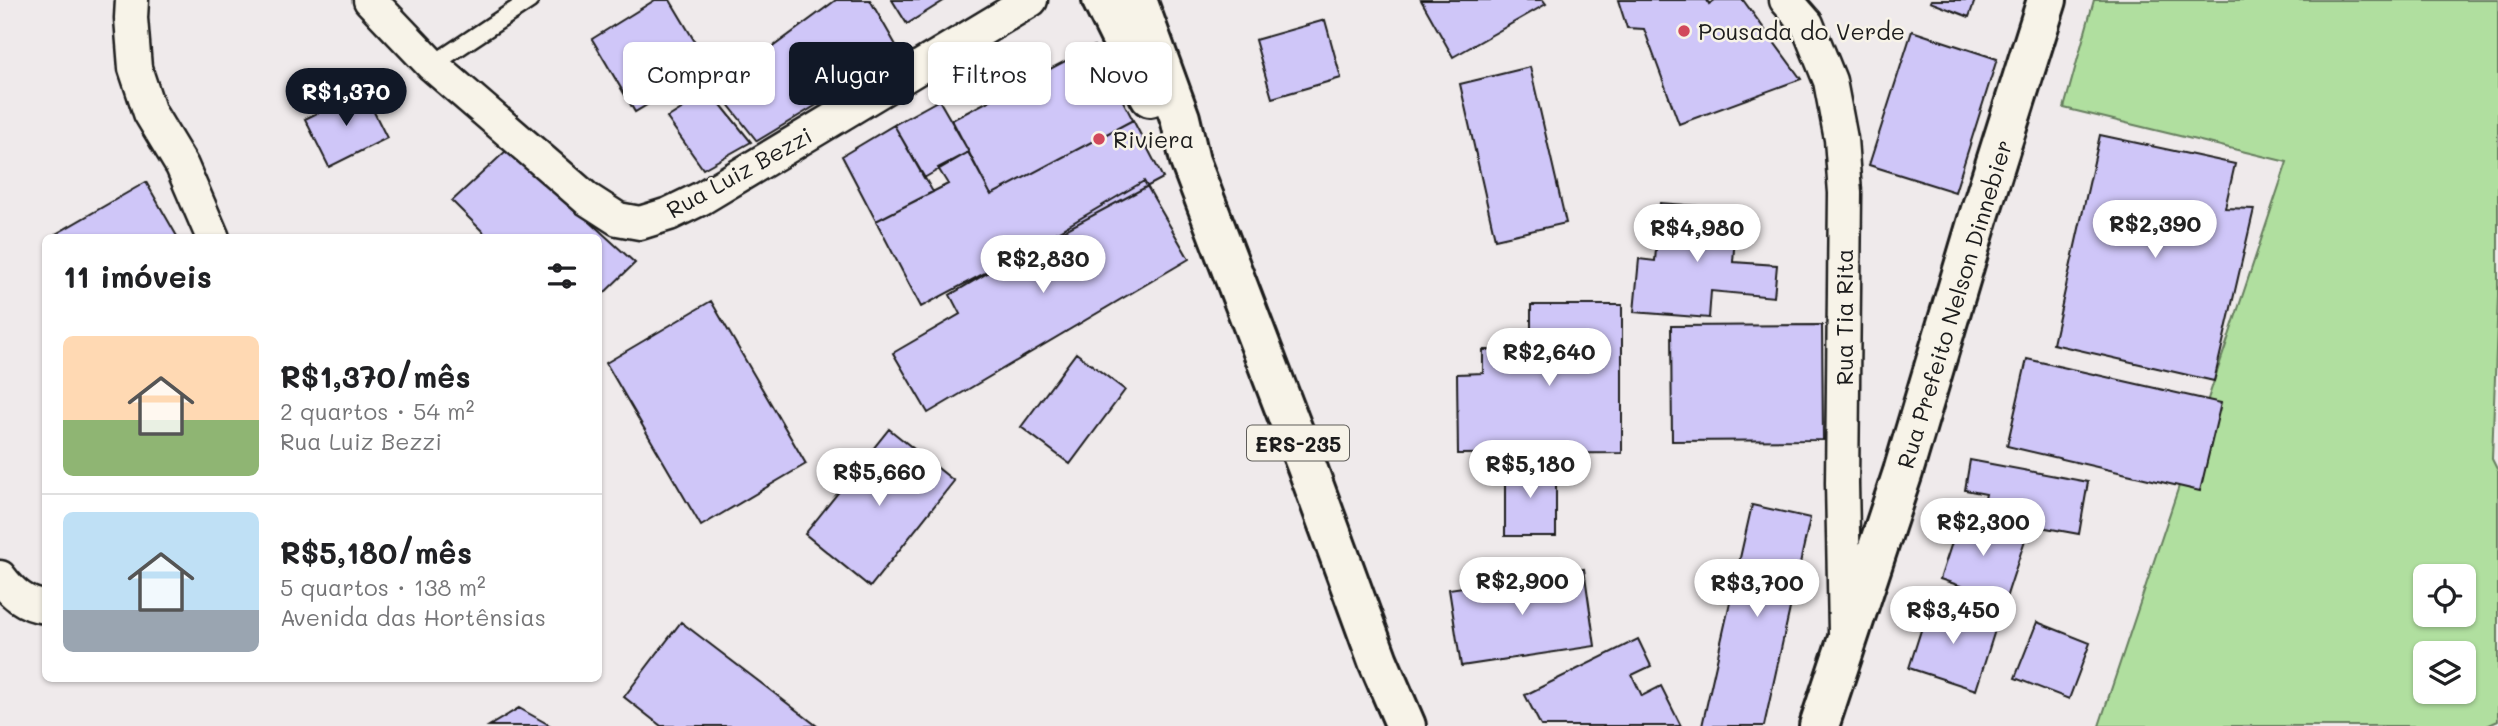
<!DOCTYPE html>
<html lang="pt">
<meta charset="utf-8">
<style>
body{margin:0;font-family:Mali,sans-serif;background:#f2f2f2;color:#202124;height:100vh;display:flex;flex-direction:column;font-size:26px;white-space:nowrap}
*{box-sizing:border-box;margin:0}
p{font-size:23px;color:#757577}
.icon{flex:none;width:38px;height:38px;fill:none;stroke:currentColor;stroke-width:2;stroke-linecap:round;stroke-linejoin:round}
.map{position:relative;flex:1;overflow:hidden}
.side{position:absolute;left:42px;top:234px;width:560px;height:448px;display:flex;flex-direction:column;background:#fff;border-radius:10px;box-shadow:0 2px 5px #0004}
.side>*{flex:none}
.banner{position:absolute;left:623px;top:42px;width:665px;height:63px;display:flex;gap:14px}
.fabs{position:absolute;left:2413px;top:564px;display:grid;gap:14px}
.fabs a{display:grid;place-items:center;width:63px;height:63px;border-radius:10px;background:#fff;box-shadow:0 2px 5px #0004;font-size:35px}
.price{position:absolute;translate:-50% -60px;padding:0 16px;border-radius:24px;background:#fff;color:#222;font-size:23px;line-height:46px;filter:drop-shadow(0 2px 4px #0008)}
.price::after{content:'';position:absolute;left:50%;top:42px;width:21px;height:16px;margin-left:-10px;background:inherit;clip-path:polygon(0 0,100% 0,50% 100%)}
.price.on{background:#111827;color:#fff}
ul{padding:0;list-style:none}
li{display:flex;align-items:center;gap:21px;height:175px;padding:0 21px}
li+li{border-top:2px solid #e0e0e0}
li span{display:grid;place-items:center;flex:none;width:196px;height:140px;border-radius:10px;color:#555}
li>.icon{margin-inline-start:auto}
span .icon{width:84px;height:84px;fill:#fffc;stroke-width:1}
li b{font-size:30px}
h2{display:flex;justify-content:space-between;align-items:center;height:84px;padding:0 21px;font-size:30px}
.tag{padding:0 24px;border-radius:10px;background:#fff;box-shadow:0 2px 5px #0004;font-size:24px;line-height:63px}
.tag.on{background:#111827;color:#fff}
.map>svg:first-child{display:block}
.green{fill:#b0df9f;stroke:#667e5e;stroke-width:2;fill-rule:evenodd}
.building{fill:#cfc6f8;stroke:#1c1c1c;stroke-width:2}
.lines{fill:none;stroke-linecap:round;stroke-linejoin:round}
.service-casing{stroke:#1c1c1c;stroke-width:21}
.minor-casing{stroke:#1c1c1c;stroke-width:37}
.tertiary-casing{stroke:#1c1c1c;stroke-width:44}
.primary-casing{stroke:#1c1c1c;stroke-width:44}
.service{stroke:#f7f3e8;stroke-width:16}
.minor{stroke:#f7f3e8;stroke-width:32}
.tertiary{stroke:#f7f3e8;stroke-width:38}
.primary{stroke:#f7f3e8;stroke-width:38}
.poi-dot{fill:#d1495b;stroke:#f7f3e8;stroke-width:2.5}
.labels{text-anchor:middle;dominant-baseline:central;stroke-width:5;stroke-linejoin:round;paint-order:stroke}
.shield{fill:#f7f3e8;stroke:#5e5c59;stroke-width:2}
.shield-label{font-size:21px;font-weight:bold;fill:#1c1c1c}
.poi-label{font-size:23px;fill:#1c1c1c;stroke:#f7f3e8;text-anchor:start}
.street-label{font-size:23px;fill:#1c1c1c;stroke:#f7f3e8}
</style>
<div class="map">
<svg width="2498" height="726" viewBox="0 0 2498 726">
<rect width="100%" height="100%" fill="#efeaeb"/>
<filter id="ink" filterUnits="userSpaceOnUse"><feTurbulence type="fractalNoise" baseFrequency=".0143" numOctaves="2"/><feDisplacementMap in="SourceGraphic" scale="14" xChannelSelector="R" yChannelSelector="G"/><feConvolveMatrix kernelMatrix="1 2 1 2 8 2 1 2 1" color-interpolation-filters="sRGB"/></filter>
<g filter="url(#ink)">
<path class="green" d="M2094,0h404v295l-6,164 6,12v250l-11,5h-388l188,-564 -223,-54zM2426,576h38v38h-38zM2426,653h38v38h-38z"/>
<path class="building" d="M655,0h15l40,67 -75,45 -43,-73z
M836,0h34l31,54 -144,87 -41,-52z
M892,0h53l-38,24z
M1421,0h122l3,4 -93,53z
M1618,0h89l2,4 6,-4h28l58,79 -122,45 -35,-95 -17,-1z
M1931,0h44l-6,17 -39,-15z
M1325,20l16,58 -69,20 -17,-58z
M1912,31l85,28 -42,133 -86,-27z
M1094,46l39,74 -142,75 -39,-75z
M1530,67l36,156 -71,16 -35,-155z
M363,90l24,48 -58,29 -24,-48z
M710,91l41,51 -48,27 -36,-51z
M939,100l30,52 -45,26 -30,-53z
M1133,120l30,58 -242,129 -45,-86 72,-37 -10,-16 30,-16 23,43z
M894,125l39,67 -57,29 -34,-65z
M2100,135l135,29 -10,44 29,1 -40,172 -161,-37z
M509,148l126,115 -37,36v-61h-109l-37,-37z
M1144,181l45,78 -261,154 -35,-60 67,-39 -10,-19z
M146,182l32,56h-120l-2,-4z
M1660,203l77,6 -4,53 44,3 -3,32 -63,-6 -2,27 -75,-6 5,-53 16,2z
M711,301l95,163 -105,62 -95,-163z
M1531,305h91v148l-164,1 -1,-80 26,-1v-23h48z
M1822,325l1,115 -151,1 -1,-115z
M1076,353l49,37 -55,74 -49,-37z
M2027,359l194,44 -21,88 -193,-45z
M889,429l65,52 -84,106 -65,-53z
M1970,460l118,22 -9,52 -98,-18 5,-22 -21,-4z
M1505,465h51v71h-51z
M1752,505l58,13 -46,208h-62z
M1961,515l65,22 -21,64 -65,-22z
M1584,569l11,77 -134,20 -12,-77z
M1930,602l67,22 -21,66 -67,-22z
M681,622l136,104h-156l-37,-29z
M2037,622l53,21 -21,56 -54,-21z
M1638,639l13,27 -19,9 10,21 19,-10 20,40h-140l-16,-31z
M519,708l32,18h-62z"/>
<g class="lines">
<g class="service-casing">
<path id="service" d="M432,65l98,-65"/>
</g>
<g class="minor-casing">
<path id="minor" d="M132,0l-1,18 4,50 15,45 32,53 31,72
M370,0l62,65 155,134 31,20 22,4 29,-9 33,-16 329,-198
M1786,0l21,24 23,57 11,58 4,54 -3,290 3,149
M0,577c12,16 25,28 46,30"/>
</g>
<g class="tertiary-casing">
<path id="tertiary" d="M1819,726l84,-254 76,-256 68,-216"/>
</g>
<g class="primary-casing">
<path id="primary" d="M1102,0l48,97
M1137,0l43,118 10,43 117,306 71,194 28,65"/>
</g>
<use href="#service" class="service"/>
<use href="#minor" class="minor"/>
<use href="#tertiary" class="tertiary"/>
<use href="#primary" class="primary"/>
</g>
</g>
<g class="poi-dot">
<circle cx="1684" cy="31" r="7"/>
<circle cx="1099" cy="139" r="7"/>
</g>
<g class="labels">
<rect class="shield" x="1247" y="425.5" width="102" height="35" rx="5"/>
<g class="shield-label">
<text x="1298" y="443">ERS-235</text>
</g>
<g class="poi-label">
<text x="1698" y="31">Pousada do Verde</text>
<text x="1113" y="139">Riviera</text>
</g>
<g class="street-label">
<text transform="translate(739 172) rotate(-29)">Rua Luiz Bezzi</text>
<text transform="translate(1954 304) rotate(-73)">Rua Prefeito Nelson Dinnebier</text>
<text transform="translate(1844 317) rotate(-90)">Rua Tia Rita</text>
</g>
</g>
</svg>
<div class="fabs">
<a><svg class="icon" aria-label="locate" viewBox="0 0 24 24"><circle cx="12" cy="12" r="6"/><path d="M12 2v4M12 18v4M2 12h4M18 12h4"/></svg></a>
<a><svg class="icon" aria-label="layers" viewBox="0 0 24 24"><path d="M12 4l9 5-9 5-9-5zM3 14l9 5 9-5"/></svg></a>
</div>
<b class="price on" style="left:346px;top:128px">R$1,370</b>
<b class="price" style="left:2155px;top:260px">R$2,390</b>
<b class="price" style="left:1697px;top:264px">R$4,980</b>
<b class="price" style="left:1043px;top:295px">R$2,830</b>
<b class="price" style="left:1549px;top:388px">R$2,640</b>
<b class="price" style="left:1530px;top:500px">R$5,180</b>
<b class="price" style="left:879px;top:508px">R$5,660</b>
<b class="price" style="left:1983px;top:558px">R$2,300</b>
<b class="price" style="left:1522px;top:617px">R$2,900</b>
<b class="price" style="left:1757px;top:619px">R$3,700</b>
<b class="price" style="left:1953px;top:646px">R$3,450</b>
<div class="banner">
<a class="tag">Comprar</a>
<a class="tag on">Alugar</a>
<a class="tag">Filtros</a>
<a class="tag">Novo</a>
</div>
<section class="side">
<h2>11 imóveis<svg class="icon" aria-label="filters" viewBox="0 0 24 24"><path d="M4 7h16M4 17h16"/><circle cx="9" cy="7" r="2"/><circle cx="15" cy="17" r="2"/></svg></h2>
<ul>
<li><span style="background:linear-gradient(#ffd9b3 60%,#8fb573 0)"><svg class="icon" aria-label="home" viewBox="0 0 24 24"><path d="M3 11l9-7 9 7M6 9v11h12V9"/></svg></span><div><b>R$1,370/mês</b><p>2 quartos · 54 m²</p><p>Rua Luiz Bezzi</p></div></li>
<li><span style="background:linear-gradient(#bfe0f5 70%,#9aa5b1 0)"><svg class="icon" aria-label="home" viewBox="0 0 24 24"><path d="M3 11l9-7 9 7M6 9v11h12V9"/></svg></span><div><b>R$5,180/mês</b><p>5 quartos · 138 m²</p><p>Avenida das Hortênsias</p></div></li>
</ul>
</section>
</div>
